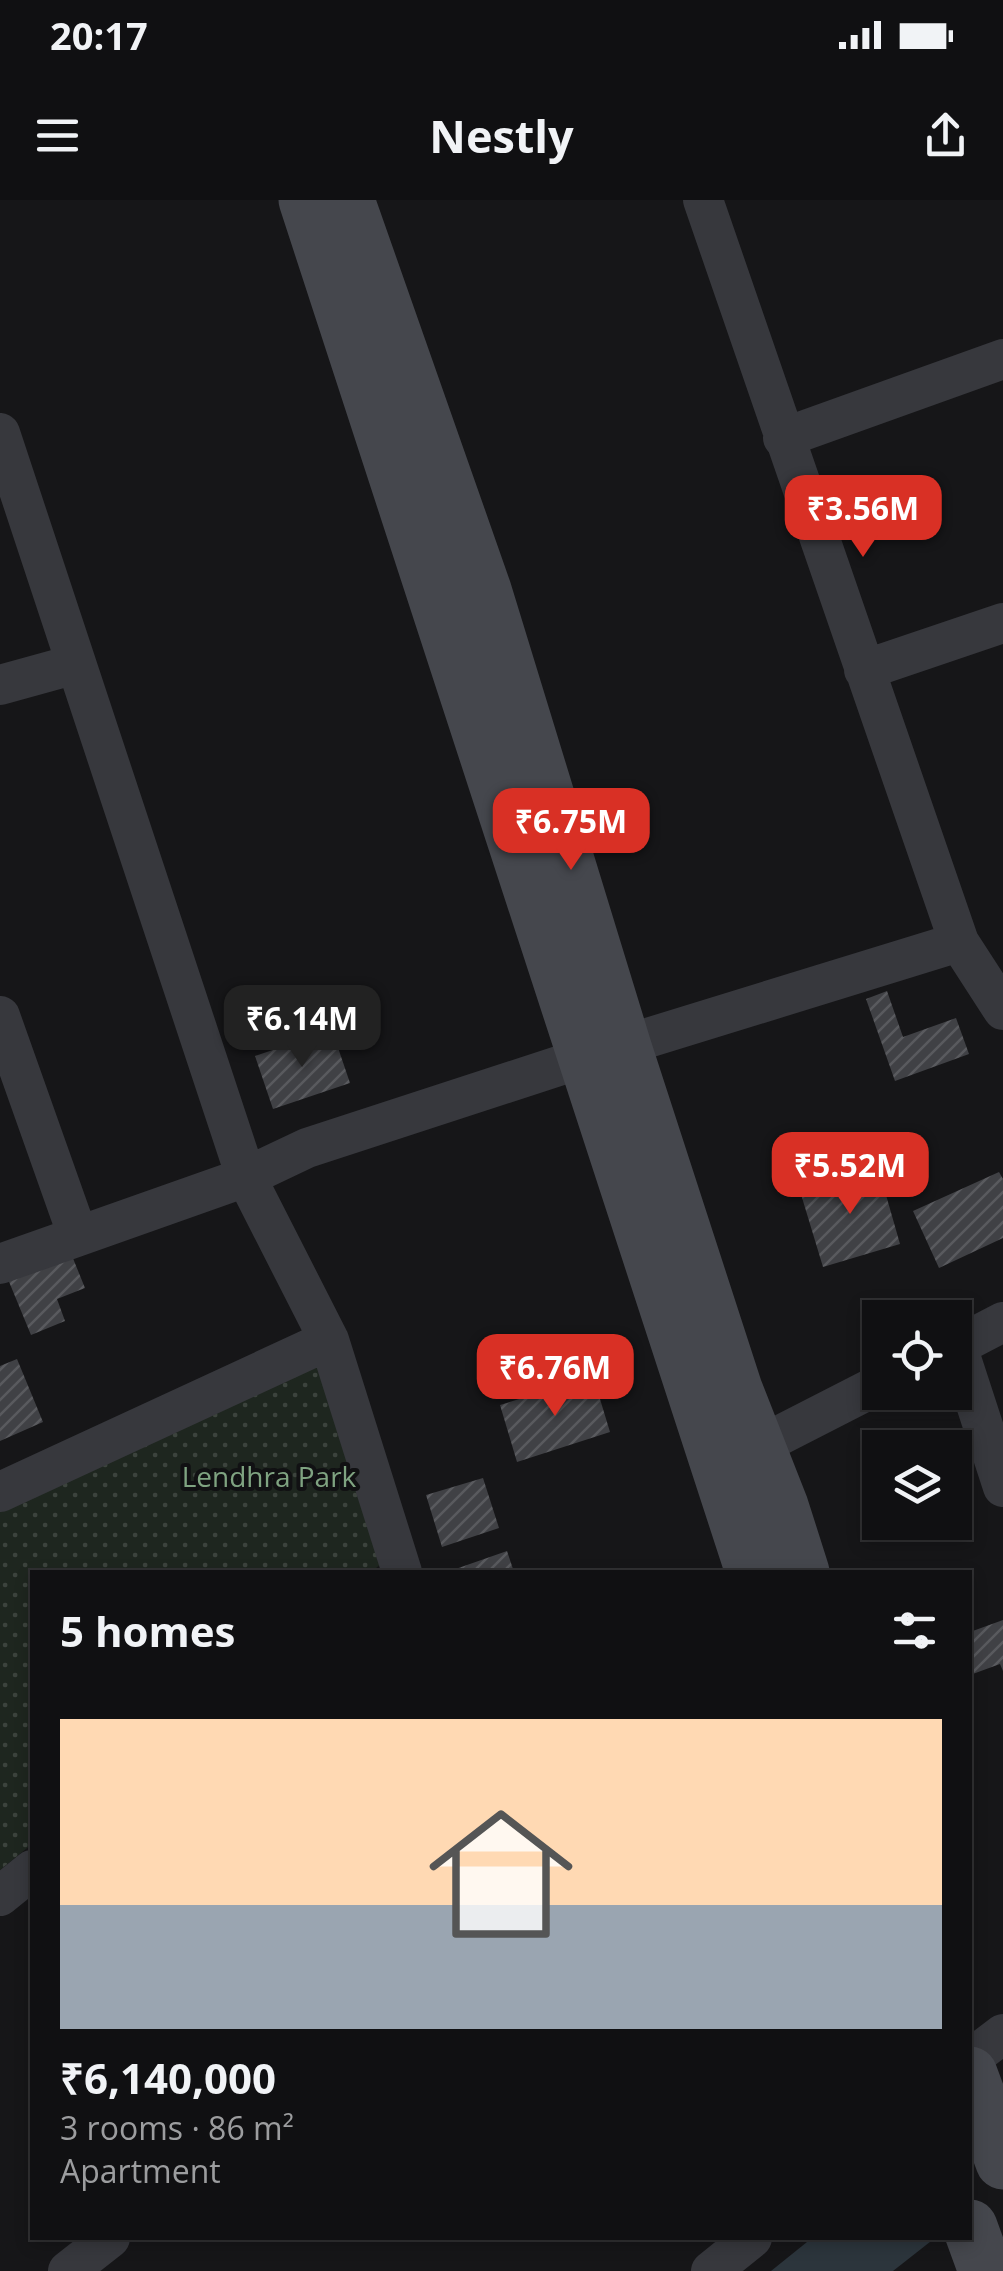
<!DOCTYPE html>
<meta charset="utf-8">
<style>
body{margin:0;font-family:"Open Sans",sans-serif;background:#19191b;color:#f1f3f6;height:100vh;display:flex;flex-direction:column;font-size:38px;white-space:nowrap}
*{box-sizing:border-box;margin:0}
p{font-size:32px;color:#9c9d9f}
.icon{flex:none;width:55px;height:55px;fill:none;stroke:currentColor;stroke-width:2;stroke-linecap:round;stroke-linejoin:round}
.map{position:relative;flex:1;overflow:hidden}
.panel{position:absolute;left:30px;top:1370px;width:942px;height:670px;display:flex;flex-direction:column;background:#101012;border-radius:0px;box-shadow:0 5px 15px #0003,0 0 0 2px #303032}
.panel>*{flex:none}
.buttons{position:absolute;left:862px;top:1100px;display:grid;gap:20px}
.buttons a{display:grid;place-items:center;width:110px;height:110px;border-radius:0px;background:#101012;box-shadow:0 5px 15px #0003,0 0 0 2px #303032;font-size:50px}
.price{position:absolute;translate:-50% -85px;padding:0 22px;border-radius:20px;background:#d93025;color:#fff;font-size:32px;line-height:65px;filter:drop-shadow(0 2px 5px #0008)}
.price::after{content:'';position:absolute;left:50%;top:60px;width:30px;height:22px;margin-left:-15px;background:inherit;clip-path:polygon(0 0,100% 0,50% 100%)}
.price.current{background:#222;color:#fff}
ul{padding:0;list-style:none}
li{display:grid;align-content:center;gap:20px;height:530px;padding:0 30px}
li+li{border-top:2px solid #303032}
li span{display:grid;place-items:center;height:310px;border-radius:0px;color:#555}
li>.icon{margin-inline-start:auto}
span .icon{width:180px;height:180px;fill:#fffc;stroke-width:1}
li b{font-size:42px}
h2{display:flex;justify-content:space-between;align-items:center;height:120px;padding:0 30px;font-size:42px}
.status{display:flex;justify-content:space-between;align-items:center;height:70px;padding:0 50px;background:#101012;direction:ltr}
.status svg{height:28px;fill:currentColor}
header{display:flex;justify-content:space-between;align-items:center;height:130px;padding:0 30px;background:#101012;font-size:45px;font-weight:700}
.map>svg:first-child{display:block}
.park{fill:url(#park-dots)}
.water{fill:#2c353c}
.building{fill:url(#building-hatch)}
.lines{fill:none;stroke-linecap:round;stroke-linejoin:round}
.street{stroke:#37383d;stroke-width:40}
.secondary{stroke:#45474d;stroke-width:55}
.labels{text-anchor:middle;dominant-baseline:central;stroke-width:8;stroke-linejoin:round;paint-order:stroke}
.park-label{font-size:28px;fill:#7fa381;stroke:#111113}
</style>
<div class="status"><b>20:17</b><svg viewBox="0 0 49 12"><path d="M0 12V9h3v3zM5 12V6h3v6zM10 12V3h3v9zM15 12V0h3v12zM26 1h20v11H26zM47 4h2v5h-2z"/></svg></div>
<header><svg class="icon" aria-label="menu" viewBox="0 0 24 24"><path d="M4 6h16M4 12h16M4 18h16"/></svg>Nestly<svg class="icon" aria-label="share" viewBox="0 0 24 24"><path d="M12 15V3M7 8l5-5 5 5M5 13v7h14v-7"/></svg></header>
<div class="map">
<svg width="1003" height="2071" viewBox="0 0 1003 2071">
<defs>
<pattern id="park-dots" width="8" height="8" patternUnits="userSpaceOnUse" patternTransform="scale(2.5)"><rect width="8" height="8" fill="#1e261f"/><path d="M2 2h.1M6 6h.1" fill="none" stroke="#3c433d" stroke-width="1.8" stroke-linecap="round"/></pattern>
<pattern id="building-hatch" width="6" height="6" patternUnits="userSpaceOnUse" patternTransform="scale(2.5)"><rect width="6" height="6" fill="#404145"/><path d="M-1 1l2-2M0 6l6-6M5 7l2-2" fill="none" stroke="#595a5e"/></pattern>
</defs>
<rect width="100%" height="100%" fill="#161618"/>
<path class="park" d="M329,1140l67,212 -25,20h-339v272l-32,26v-378z"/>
<path class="water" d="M812,2038h123l-42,33h-122z"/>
<path class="building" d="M887,791l16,46 53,-19 13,36 -74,27 -29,-82z
M332,830l18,53 -77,26 -18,-53z
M878,967l22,77 -77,23 -23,-76z
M999,972l4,7v59l-64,30 -26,-57z
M68,1046l17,42 -28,11 8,22 -34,14 -26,-63z
M17,1159l26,63 -43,19v-75z
M593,1176l17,56 -93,30 -17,-57z
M483,1278l16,50 -57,19 -16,-52z
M507,1351l7,21h-67z
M1003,1420v51l-3,-7 -30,11v-43z"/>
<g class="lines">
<path class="street" d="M703,0l256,742
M0,233l246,744 83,163 73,232
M783,238l220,-79
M864,470l139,-47
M0,485l76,-21
M0,816l78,220
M0,1064l246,-87 61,-29 279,-91 373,-115 44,68
M957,1146l46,141
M955,1147l48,-25
M757,1247l123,-63
M0,1292l329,-152
M0,1696l32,-26
M970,1859l33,-25
M68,2071l42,-33
M711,2071l41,-33"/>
<path class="secondary" d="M306,0l447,1372
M347,0l137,390 140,457 111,342 46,117 21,66
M970,1874l33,88
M970,2027l16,44"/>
</g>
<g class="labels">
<g class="park-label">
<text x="269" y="1276">Lendhra Park</text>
</g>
</g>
</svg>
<div class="buttons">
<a><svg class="icon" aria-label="locate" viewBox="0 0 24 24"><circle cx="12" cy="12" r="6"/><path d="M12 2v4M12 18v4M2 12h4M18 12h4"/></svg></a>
<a><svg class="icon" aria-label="layers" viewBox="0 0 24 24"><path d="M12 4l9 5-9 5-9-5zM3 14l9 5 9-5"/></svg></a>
</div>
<b class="price" style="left:863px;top:360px">₹3.56M</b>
<b class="price" style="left:571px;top:673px">₹6.75M</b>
<b class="price current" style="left:302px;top:870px">₹6.14M</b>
<b class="price" style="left:850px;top:1017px">₹5.52M</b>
<b class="price" style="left:555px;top:1219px">₹6.76M</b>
<section class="panel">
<h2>5 homes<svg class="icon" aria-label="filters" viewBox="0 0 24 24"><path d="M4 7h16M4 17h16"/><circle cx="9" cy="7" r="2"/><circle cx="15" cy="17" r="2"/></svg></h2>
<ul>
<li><span style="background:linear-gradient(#ffd9b3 60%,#9aa5b1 0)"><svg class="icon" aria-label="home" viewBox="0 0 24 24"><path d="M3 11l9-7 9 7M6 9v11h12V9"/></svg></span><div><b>₹6,140,000</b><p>3 rooms · 86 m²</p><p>Apartment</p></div></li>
</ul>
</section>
</div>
